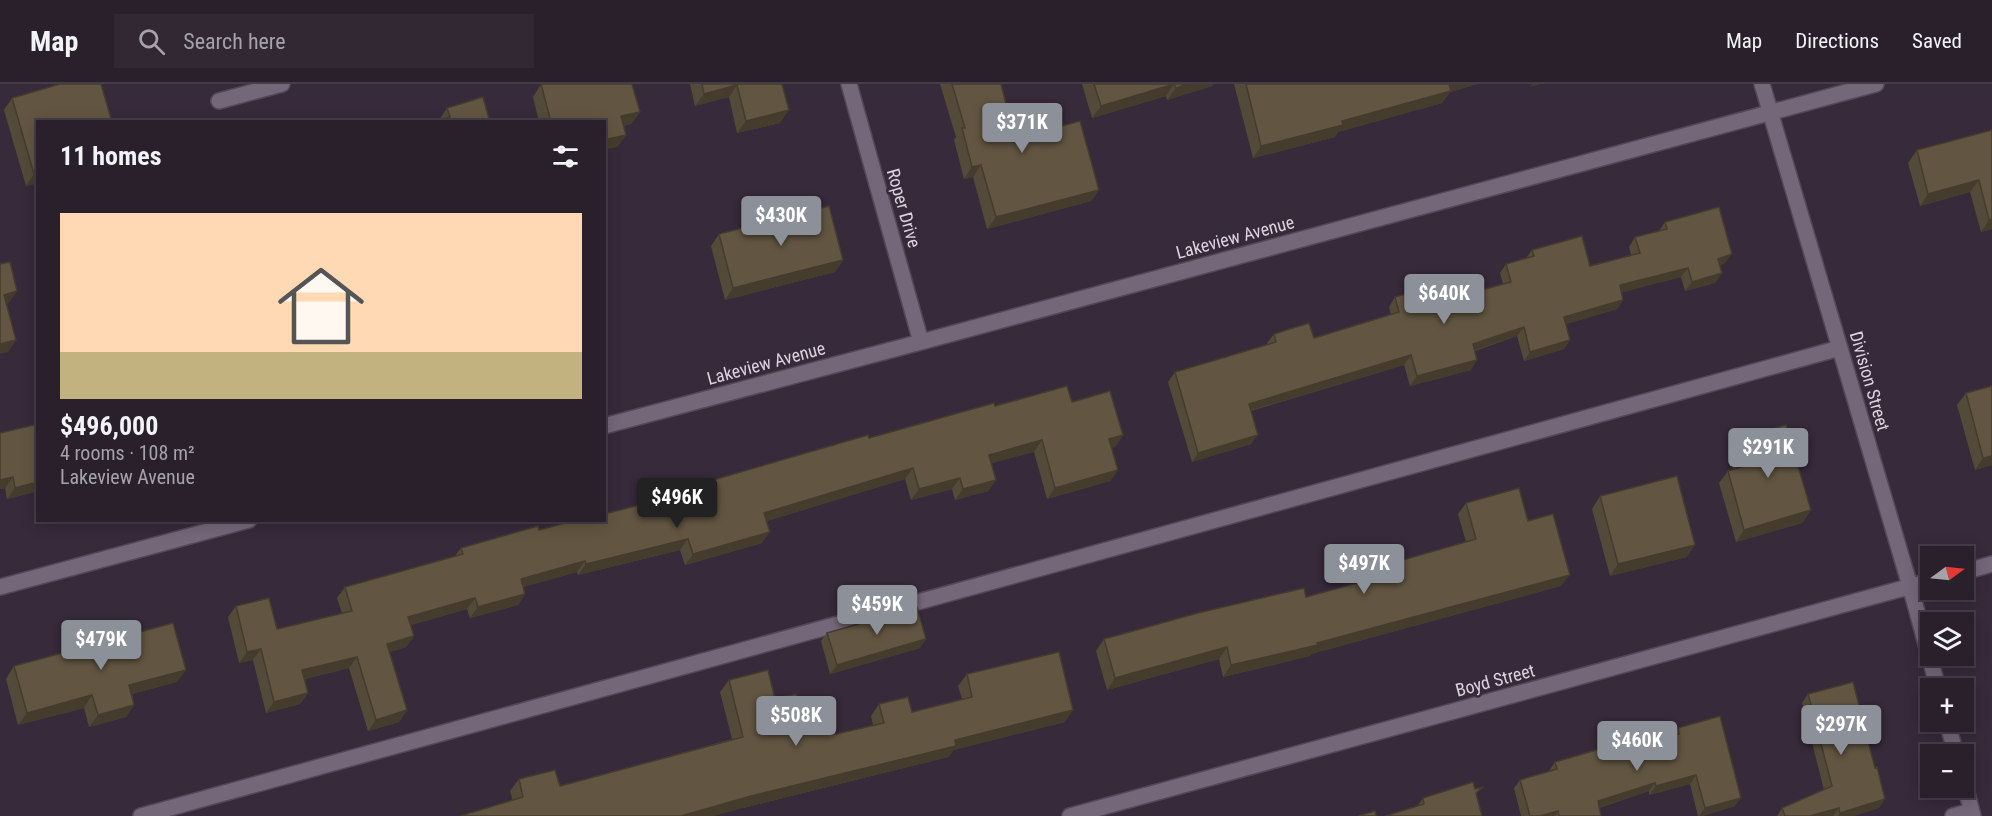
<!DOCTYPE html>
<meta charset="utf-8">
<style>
body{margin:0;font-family:"Roboto Condensed",sans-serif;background:#312834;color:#f1f3f6;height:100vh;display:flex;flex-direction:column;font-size:22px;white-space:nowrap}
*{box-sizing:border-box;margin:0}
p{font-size:20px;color:#a5a3a9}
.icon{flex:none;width:33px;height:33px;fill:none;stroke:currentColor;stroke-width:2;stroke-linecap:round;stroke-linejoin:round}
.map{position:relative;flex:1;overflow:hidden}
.side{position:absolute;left:36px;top:36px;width:570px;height:402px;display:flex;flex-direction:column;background:#29202c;border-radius:0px;box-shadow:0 3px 15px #0003,0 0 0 2px #453e48}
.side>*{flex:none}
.needle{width:39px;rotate:75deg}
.fabs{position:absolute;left:1920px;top:462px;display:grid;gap:12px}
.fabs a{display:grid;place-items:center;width:54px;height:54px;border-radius:0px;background:#29202c;box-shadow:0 3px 15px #0003,0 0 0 2px #453e48;font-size:30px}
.price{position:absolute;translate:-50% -51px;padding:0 14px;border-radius:6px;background:#8c9099;color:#fff;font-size:20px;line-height:39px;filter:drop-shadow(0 2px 3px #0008)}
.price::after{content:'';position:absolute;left:50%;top:36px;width:18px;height:14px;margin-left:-9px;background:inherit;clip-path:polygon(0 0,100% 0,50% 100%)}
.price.current{background:#222;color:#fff}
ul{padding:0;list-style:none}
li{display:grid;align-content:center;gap:12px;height:318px;padding:0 24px}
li+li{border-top:2px solid #453e48}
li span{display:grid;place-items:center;height:186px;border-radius:0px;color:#555}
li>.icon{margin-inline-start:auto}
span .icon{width:108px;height:108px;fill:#fffc;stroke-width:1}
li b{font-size:26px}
h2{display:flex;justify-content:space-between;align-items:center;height:72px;padding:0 24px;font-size:26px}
header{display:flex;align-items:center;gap:36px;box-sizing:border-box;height:84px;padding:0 30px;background:#29202c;border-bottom:2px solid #453e48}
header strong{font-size:28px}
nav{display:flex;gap:33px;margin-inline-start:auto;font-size:21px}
.search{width:420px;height:54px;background:#312834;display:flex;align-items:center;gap:15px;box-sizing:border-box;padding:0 21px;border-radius:0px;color:#a5a3a9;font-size:22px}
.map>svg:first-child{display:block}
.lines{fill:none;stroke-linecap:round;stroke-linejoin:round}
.minor-casing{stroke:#534857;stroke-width:18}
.minor{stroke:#75677a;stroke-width:15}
.wall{fill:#544a39}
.shaded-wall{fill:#453c2e}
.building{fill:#625642;stroke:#453c2e;stroke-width:1.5}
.labels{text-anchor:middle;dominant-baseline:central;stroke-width:5;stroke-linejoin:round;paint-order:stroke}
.street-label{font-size:18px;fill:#dbd3de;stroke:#372a3b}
</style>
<header>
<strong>Map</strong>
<div class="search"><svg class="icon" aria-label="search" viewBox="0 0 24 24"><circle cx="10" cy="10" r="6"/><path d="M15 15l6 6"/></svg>Search here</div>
<nav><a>Map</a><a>Directions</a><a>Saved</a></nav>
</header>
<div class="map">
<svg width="1992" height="732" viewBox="0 0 1992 732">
<rect width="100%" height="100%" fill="#372a3b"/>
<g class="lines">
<g class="minor-casing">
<path id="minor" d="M849,0l72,258
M1762,0l148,502 28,102
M219,17l63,-17
M604,342l317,-84 955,-258
M1964,488l28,-8
M0,503l249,-67
M1947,638l9,32
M1964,698l9,34
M141,732l1699,-468
M1070,732l860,-235
M1953,732l18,-5"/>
</g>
<use href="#minor" class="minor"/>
</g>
<path class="wall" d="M541,0l99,28 -9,12 -7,2 2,9 -9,12 -13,-25h-65l-6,-25z
M690,0h92l-2,39 -43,10 -8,-36 -34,9z
M940,0h61l14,55 84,51 -8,11 -104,28 -14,-52 -9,2 -10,-39 2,-3z
M1082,0h131l-1,2 -45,14 -1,-4 -74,22z
M1234,0h243l-27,8 -8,11 -104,29 -3,5 -82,21z
M12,14l26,24v61l-12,3 -22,-76z
M447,24l43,14 -51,-2z
M1992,46v99l-11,3 -11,-40 -50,14 -12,-43 9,-13z
M1665,138l60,41 -5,2 2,8 -7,10 -30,8 -4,-14 -60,15 2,8 -6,9 -51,15 4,16 -6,9 -40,12 -7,-25 -42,15 -4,19 -61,16 -6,-21 -153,46v33l-59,18 -24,-80 7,-10 93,-28 -1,-1 7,-9 40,4 77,-23 -2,-8 6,-10 42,5 66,-18 -3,-11 6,-9 20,-6 6,-8 58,16 41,-11 -2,-8 6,-10 24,-6z
M719,150l124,26 -8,12 -110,28 -14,-54z
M1966,309l26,72 -17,5 -18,-65z
M1072,318l51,33 -8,12 -4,1 7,22 -8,11 -63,18 -13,-47 -43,11 5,17 -8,11 -33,9 -3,-11 -41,11 -6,-21 -138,42 -5,22 -77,22 -5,-15 -102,25 -1,-3 -54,15 2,7 -7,11 -48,13 -3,-9 -56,16 3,11 -8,11 -16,5 17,58 -8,12 -31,9 -19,-63 -44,11 3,14 -8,11 -34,9 -13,-53 -14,3 -11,-46 8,-11 41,23 65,-16 -5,-15 8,-11 110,-31 6,-8 78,-18 132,-33 4,-6 194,-53 126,-32z
M0,349l38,58 -31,8 -2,-11 -5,1z
M1737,355l74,71 -9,13 -66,19 -17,-59 9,-12 5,-2 -5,-18z
M1600,412l87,61 -77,19 -18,-67z
M1466,419l62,18 33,65 -250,68 -1,2 -87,21 -4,-18 -112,31 -11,-39 8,-12 202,-42 47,-13 8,-12 105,-30 -8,-28z
M827,549l93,15 -90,26 -9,-33z
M14,582l163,16 -45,12 2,11 -8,12 -37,10 -5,-19 -66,17 -12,-46z
M967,590l98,48 -111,28 -6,7 -205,51 -230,-7 -3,-10 9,-12 41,7 172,-47 -12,-47 9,-12 46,19 27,19 34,16 37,-9 -2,-9 8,-12 33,8 50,-13 -4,-13z
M1808,610l67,74 4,40 -26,8h-76l5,-8 42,-18 -22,-87z
M1678,644l57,78 -32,10h-5l-8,-32 -41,11v-4l-50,17 2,8h-80l-7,-28 6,-8 29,-9 6,-9 64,-9 53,-17z
M1476,712l-59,11 6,-9z"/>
<path class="shaded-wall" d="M1174,0l-8,12 -74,22 9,-12z
M1187,0h26l-1,2 -45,14 9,-12z
M1448,0h29l-27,8 -8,11 -104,29 -3,5 -82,21 8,-12z
M1532,0h9l-11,3z
M737,1l-8,12 -34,9 9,-12z
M789,26l-9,13 -43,10 9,-12z
M640,28l-9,12 -18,4 8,-12z
M626,51l-9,12 -13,3v-10z
M981,81l-8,12 -9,2 8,-12z
M38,89v10l-12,3 8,-12z
M1979,96l-9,12 -50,14 8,-12z
M1099,106l-8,11 -104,28 9,-12z
M1992,135v10l-11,3 8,-12z
M1732,170l-7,9 -14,5 7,-9z
M843,176l-8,12 -110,28 8,-12z
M1688,184l-7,9 -68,18 7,-10z
M1722,189l-7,10 -30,8 7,-9z
M17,207l-8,12 -9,3 4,-11z
M1623,216l-6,9 -60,18 7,-10z
M1524,243l-7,9 -51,17 7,-9z
M16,256l-8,12 -8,2v-10z
M1570,256l-6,9 -40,12 6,-9z
M1411,271l-7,10 -162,48 7,-9z
M1477,276l-6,10 -61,16 7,-10z
M1123,351l-8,12 -14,3 8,-11z
M1258,351l-7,9 -59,18 6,-9z
M1042,356l-8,12 -53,14 8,-11z
M1992,372v9l-17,5 8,-12z
M913,384l-8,11 -148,45 7,-11z
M1118,386l-8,11 -63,18 8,-11z
M13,393l-8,11 -5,1v-9z
M960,394l-8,11 -41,11 8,-11z
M996,396l-8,11 -33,9 8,-11z
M38,398v9l-31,8 8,-11z
M1811,426l-9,13 -66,19 8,-12z
M770,448l-8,11 -77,22 8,-11z
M688,455l-8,11 -102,25 8,-11z
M1695,461l-8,12 -77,19 8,-12z
M585,477l-8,11 -64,18 8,-11z
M1570,491l-9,11 -250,68 -1,2 -87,21 8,-12 86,-22z
M525,510l-7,11 -48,13 8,-11z
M475,514l-8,11 -66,19 7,-11z
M414,552l-8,11 -26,8 7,-11z
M926,555l-6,9 -90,26 7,-9z
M1227,563l-8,12 -112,31 8,-12z
M261,565l-8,11 -14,3 8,-11z
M357,573l-8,11 -54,13 7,-11z
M186,586l-9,12 -57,15 9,-12z
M308,609l-8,11 -34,9 8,-11z
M92,611l-8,13 -66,17 9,-12z
M134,621l-8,12 -37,10 9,-12z
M407,626l-8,12 -31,9 8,-11z
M1073,626l-8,12 -111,28 -6,7 -205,51 -29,8h-33l274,-76z
M1696,691l-6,9 -41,11 7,-9z
M1655,699l-6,8 -58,19 7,-9z
M1741,714l-6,8 -32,10h-4l6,-8z
M1885,715l-6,9 -26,8h-15l2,-3z
M1839,724l-6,8h-23z
M1558,727l-3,5h-15z"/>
<path class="building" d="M60,0h41l11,38h-74v51l-4,1 -22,-76z
M541,0h91l8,28 -19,4 5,19 -22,5v-18h-53z
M702,0h80l7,26 -43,11 -9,-36 -33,9z
M952,0h49l14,55 65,-18 19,69 -103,27 -15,-52 -9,2 -10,-39h3z
M1094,0h93l-11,4 -2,-4 -73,22z
M1246,0h203l2,7 -109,30 1,4 -82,21z
M483,13l7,25h-57l17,-5 -3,-9z
M1992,46v89l-3,1 -10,-40 -51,14 -11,-44z
M829,122l14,54 -110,28 -14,-54z
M1719,123l13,47 -14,5 4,14 -30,9 -4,-14 -68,17 3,15 -59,17 6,23 -40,12 -6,-25 -51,17 4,16 -60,16 -6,-21 -162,49 9,31 -60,18 -23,-81 101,-30 -2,-8 35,-11 5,15 85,-26 -4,-15 37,-11 5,16 74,-20 -5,-18 28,-8 -2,-6 50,-14 8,30 50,-13 -5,-16 32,-8 -2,-7z
M10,178l7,29 -13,4 12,45 -16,4v-80z
M1067,302l5,16 38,-11 13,44 -14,4 9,31 -63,18 -13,-48 -53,15 7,25 -33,9 -3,-11 -41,11 -6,-21 -149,45 6,19 -77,22 -5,-15 -102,25 -1,-3 -64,18 4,15 -47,13 -3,-9 -67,19 6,19 -27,8 20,66 -31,10 -19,-63 -55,13 6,23 -34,9 -13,-53 -14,3 -11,-46 33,-8 8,31 75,-18 -7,-24 118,-33 -2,-6 77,-22 1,4 38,-10h27v-6l72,-18 -1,-5 193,-56 1,3 125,-35 1,3z
M1992,302v70l-9,2 -17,-65z
M38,340v58l-23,6 -2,-11 -13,3v-47z
M1786,341l25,85 -67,20 -16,-59 16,-5 -7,-27z
M1677,392l18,69 -77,19 -18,-68z
M1519,404l9,33 25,-7 17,61 -253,68 1,2 -87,20 -4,-18 -112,31 -11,-39 94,-26 106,-25 2,9 58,-16 -3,-9 115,-33 -10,-36z
M917,523l9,32 -89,26 -10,-32z
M173,539l13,47 -57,15 5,20 -36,10 -6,-20 -65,18 -13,-47z
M1059,568l14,58 -118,30 1,6 -205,50 -70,20h-221l63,-19 -4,-18 36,-9 5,16 183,-49 -14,-57 39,-10 7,29 21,-5 6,24 28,-7 6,23 48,-11 -5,-19 29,-7 4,15 60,-15 -5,-23z
M1853,598l22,86 2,-1 8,32 -45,14 -1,-5 -29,8h-25l-3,-8 50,-22 -24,-92z
M1720,632l21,82 -36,10 -9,-33 -40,11 -1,-3 -57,18 3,15h-42l-1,-5 -18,5h-10l-10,-36 37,-11 -2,-7 62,-18 2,9 60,-19 -1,-6z
M1473,698l2,7 8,-2 -7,6 6,23h-97l39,-12 -1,-6z
M1375,727l1,5h-18z"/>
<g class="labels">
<g class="street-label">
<text transform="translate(904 124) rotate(74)">Roper Drive</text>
<text transform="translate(1235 153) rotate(-15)">Lakeview Avenue</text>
<text transform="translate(766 279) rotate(-15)">Lakeview Avenue</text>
<text transform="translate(1870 297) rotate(74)">Division Street</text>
<text transform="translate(1495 596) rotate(-15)">Boyd Street</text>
</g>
</g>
</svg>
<div class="fabs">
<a><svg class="needle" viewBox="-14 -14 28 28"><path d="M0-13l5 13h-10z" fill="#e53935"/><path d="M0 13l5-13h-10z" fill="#a5a3a9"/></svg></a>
<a><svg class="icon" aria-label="layers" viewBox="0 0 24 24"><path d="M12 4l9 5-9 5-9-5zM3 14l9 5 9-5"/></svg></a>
<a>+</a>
<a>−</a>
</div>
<b class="price" style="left:1022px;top:70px">$371K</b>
<b class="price" style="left:781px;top:163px">$430K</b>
<b class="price" style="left:1444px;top:241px">$640K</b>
<b class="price" style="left:1768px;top:395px">$291K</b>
<b class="price current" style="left:677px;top:445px">$496K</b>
<b class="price" style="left:1364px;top:511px">$497K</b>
<b class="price" style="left:877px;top:552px">$459K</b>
<b class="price" style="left:101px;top:587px">$479K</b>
<b class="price" style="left:796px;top:663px">$508K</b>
<b class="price" style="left:1841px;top:672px">$297K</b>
<b class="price" style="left:1637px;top:688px">$460K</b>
<section class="side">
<h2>11 homes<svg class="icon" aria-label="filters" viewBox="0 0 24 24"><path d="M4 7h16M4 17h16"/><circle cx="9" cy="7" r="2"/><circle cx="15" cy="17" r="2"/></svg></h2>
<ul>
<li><span style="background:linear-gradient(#ffd9b3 75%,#c2b280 0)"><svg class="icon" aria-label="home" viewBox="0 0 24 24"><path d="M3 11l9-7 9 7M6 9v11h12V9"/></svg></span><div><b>$496,000</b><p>4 rooms · 108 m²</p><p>Lakeview Avenue</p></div></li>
</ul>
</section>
</div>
